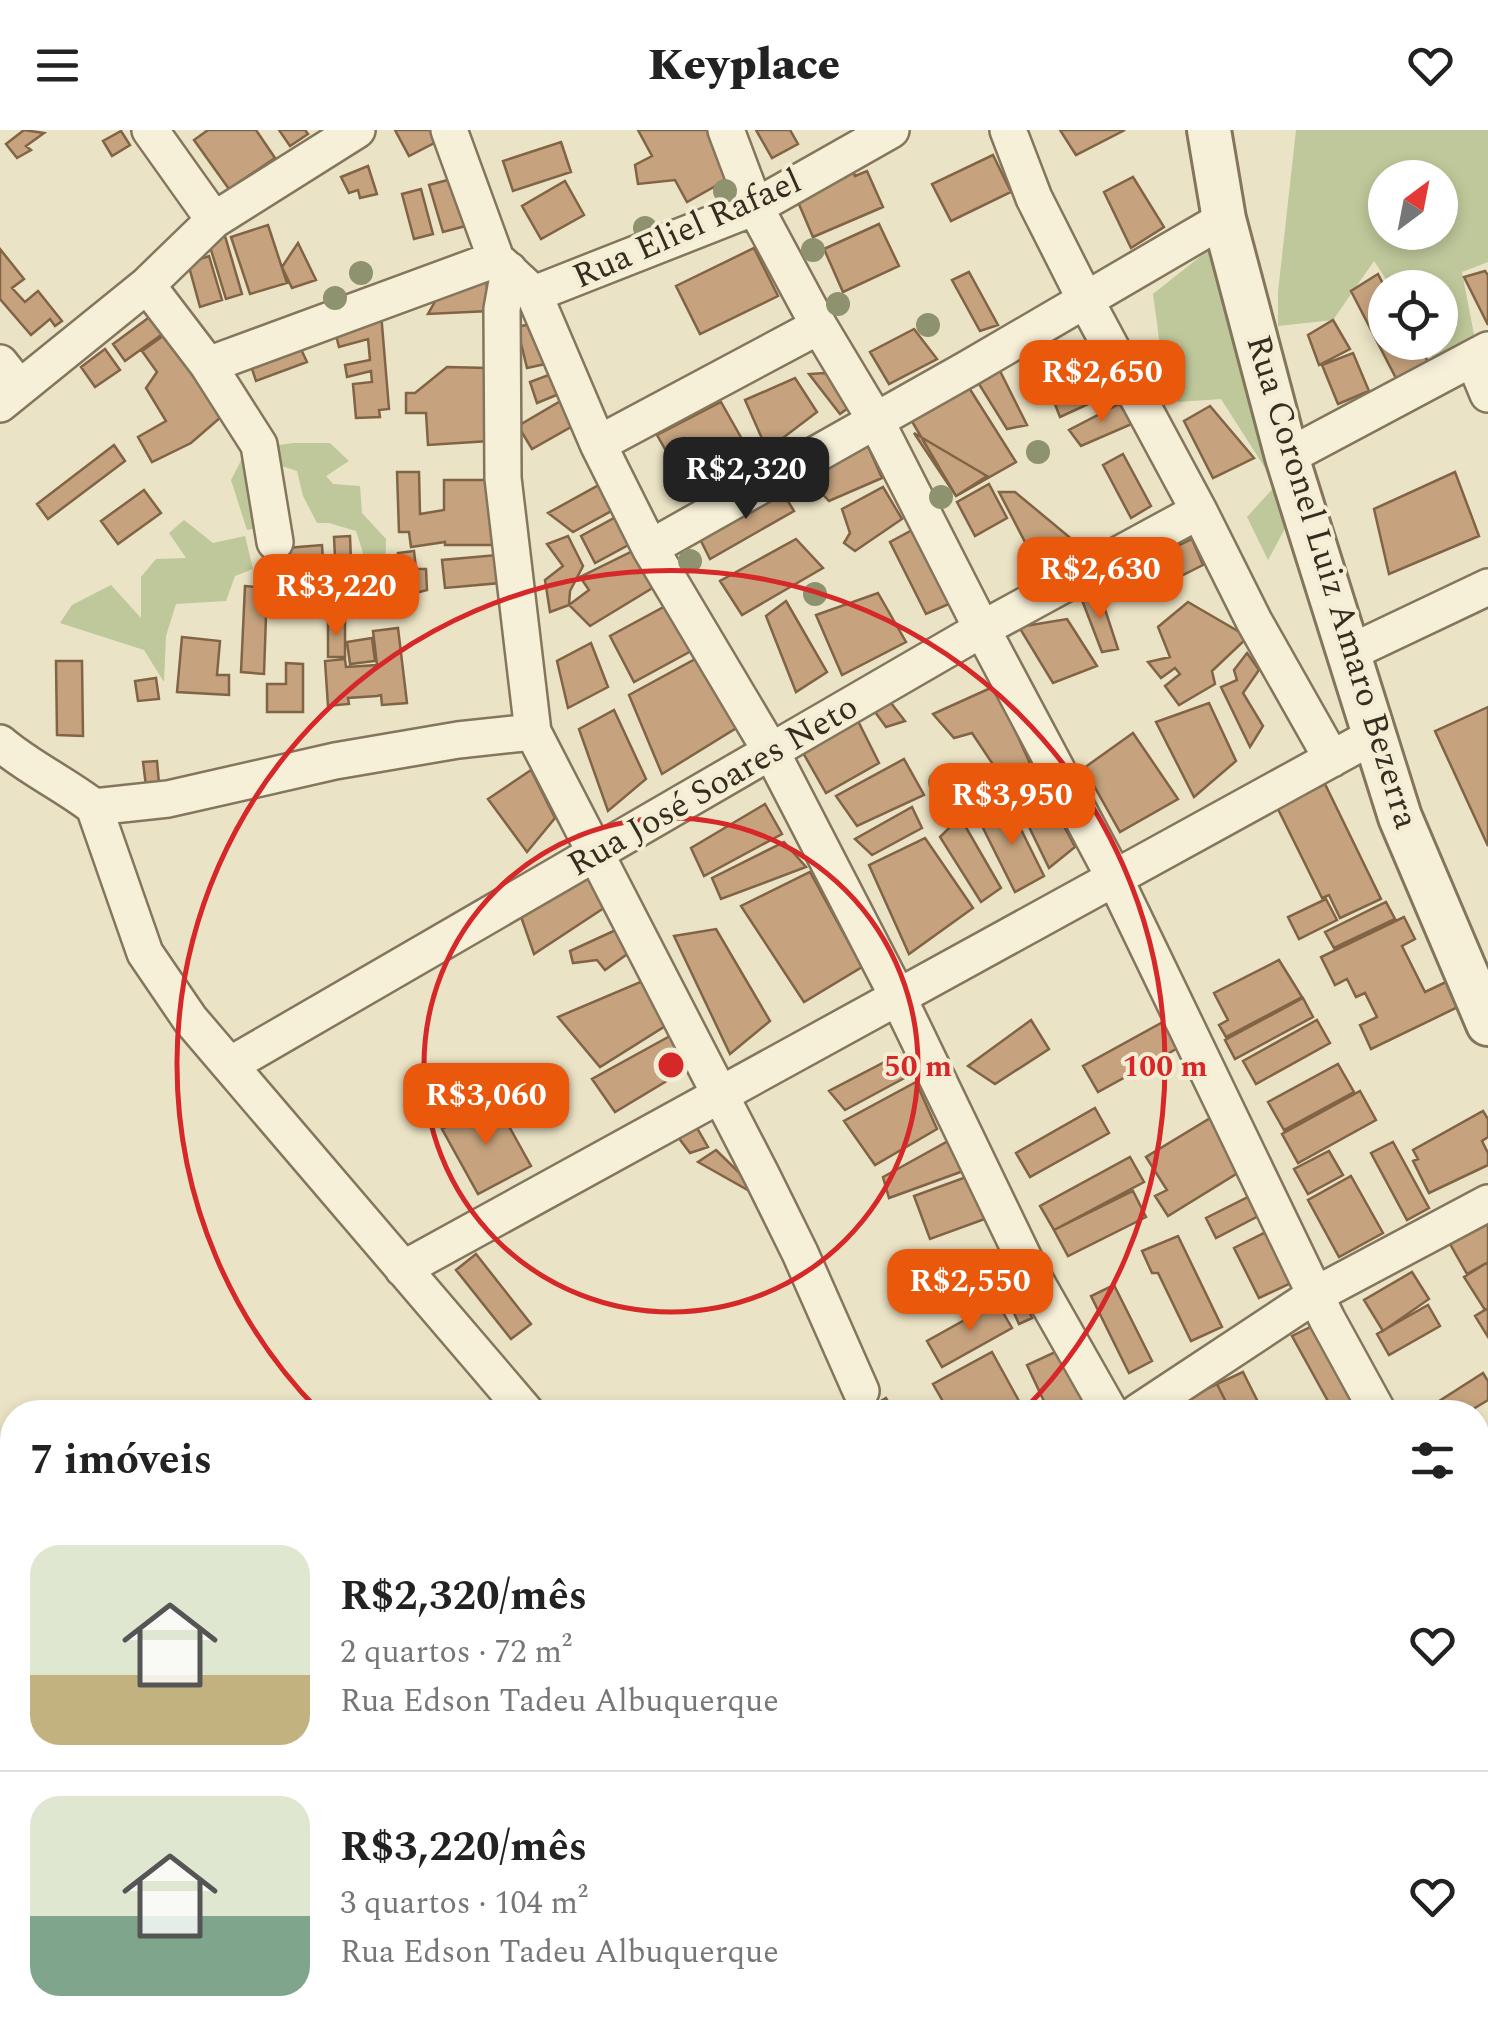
<!DOCTYPE html>
<html lang="pt">
<meta charset="utf-8">
<style>
body{margin:0;font-family:Spectral,serif;background:#f2f2f2;color:#222;height:100vh;display:flex;flex-direction:column;font-size:38px;white-space:nowrap}
*{box-sizing:border-box;margin:0}
p{font-size:32px;color:#767676}
.icon{flex:none;width:55px;height:55px;fill:none;stroke:currentColor;stroke-width:2;stroke-linecap:round;stroke-linejoin:round}
.map{position:relative;flex:1;overflow:hidden}
.details{position:absolute;left:0px;top:1270px;width:1490px;height:642px;display:flex;flex-direction:column;background:#fff;border-radius:40px 40px 0 0;box-shadow:0 5px 15px #0003}
.details>*{flex:none}
.needle{width:65px;rotate:32deg}
.buttons{position:absolute;left:1368px;top:30px;display:grid;gap:20px}
.buttons a{display:grid;place-items:center;width:90px;height:90px;border-radius:50%;background:#fff;box-shadow:0 5px 15px #0003;font-size:50px}
.price{position:absolute;translate:-50% -85px;padding:0 22px;border-radius:20px;background:#ea580c;color:#fff;font-size:32px;line-height:65px;filter:drop-shadow(0 2px 5px #0008)}
.price::after{content:'';position:absolute;left:50%;top:60px;width:30px;height:22px;margin-left:-15px;background:inherit;clip-path:polygon(0 0,100% 0,50% 100%)}
.price.selected{background:#222;color:#fff}
ul{padding:0;list-style:none}
li{display:flex;align-items:center;gap:30px;height:250px;padding:0 30px}
li+li{border-top:2px solid #e0e0e0}
li span{display:grid;place-items:center;flex:none;width:280px;height:200px;border-radius:30px;color:#555}
li>.icon{margin-inline-start:auto}
span .icon{width:120px;height:120px;fill:#fffc;stroke-width:1}
li b{font-size:42px}
h2{display:flex;justify-content:space-between;align-items:center;height:120px;padding:0 30px;font-size:42px}
header{display:flex;justify-content:space-between;align-items:center;height:130px;padding:0 30px;background:#fff;font-size:45px;font-weight:800}
.map>svg:first-child{display:block}
.green{fill:#bec89a;fill-rule:evenodd}
.building{fill:#c6a37e;stroke:#816345;stroke-width:2.5}
.lines{fill:none;stroke-linecap:round;stroke-linejoin:round}
.minor-casing{stroke:#84765d;stroke-width:40}
.tertiary-casing{stroke:#84765d;stroke-width:48}
.minor{stroke:#f6f0d8;stroke-width:35}
.tertiary{stroke:#f6f0d8;stroke-width:42}
.tree{fill:#8e926f}
.ring{fill:none;stroke:#d62828;stroke-width:5}
.labels{text-anchor:middle;dominant-baseline:central;stroke-width:8;stroke-linejoin:round;paint-order:stroke}
.street-label{font-size:35px;fill:#362c1f;stroke:#f3edd4}
.centre{fill:#d62828;stroke:#f3edd4;stroke-width:5}
.ring-label{font-size:30px;text-anchor:middle;font-weight:bold;fill:#d62828;stroke:#f3edd4;stroke-width:8;stroke-linejoin:round;paint-order:stroke}
</style>
<header><svg class="icon" aria-label="menu" viewBox="0 0 24 24"><path d="M4 6h16M4 12h16M4 18h16"/></svg>Keyplace<svg class="icon" aria-label="heart" viewBox="0 0 24 24"><path d="M12 20l-8-8c-3-5 5-10 8-4 3-6 11-1 8 4z"/></svg></header>
<div class="map">
<svg width="1488" height="1912" viewBox="0 0 1488 1912">
<rect width="100%" height="100%" fill="#ebe3c5"/>
<path class="green" d="M1296,0h192v132l-26,10 14,73 -40,19 -12,-21 16,-1v-54l-49,-1 -17,-26 -41,59 -55,6v-34zM1385,48h55v54h-55z
M1211,118l82,266 -25,46 -21,-43 29,-32 -55,-86 -43,3 -12,-12 -13,-96z
M294,313h36l19,18 -23,15 7,8 27,2 2,27 24,26 -1,43 -14,-4 -15,-47 -27,-8h-12l-14,-27 -6,-25 -19,-6 2,59 -33,6 -16,-50 16,-31z
M184,390l29,23 32,-7 8,33 -18,7 -9,25 -50,3 -10,32 -2,46 -20,-32 -84,-27 12,-18 39,-20 30,33v-41l15,-18 30,-1 -17,-25z"/>
<path class="building" d="M24,0l20,3 -18,13 5,4 -14,8 -11,-14z
M208,0h48l19,28 -46,31 -35,-49z
M279,0h26l3,4 -18,12z
M395,0h45l4,8 -35,18z
M638,0h72l25,45 -48,27 -12,-22 -37,4 -3,-19 17,-9z
M756,0h34l8,14 -26,14z
M1060,0h65l-49,25z
M121,1l9,14 -18,11 -9,-15z
M561,12l10,30 -58,19 -10,-30z
M993,25l18,37 -60,29 -19,-37z
M850,34l5,12 12,-5 16,36 -70,30 -21,-49z
M368,36l9,28 -17,4 -2,-8 -9,3 -8,-16z
M459,47l14,47 -30,8 -14,-47z
M1133,47l31,50 -33,21 -27,-56z
M565,51l19,34 -43,24 -19,-33z
M421,59l12,45 -19,5 -12,-45z
M879,94l20,42 -56,26 -19,-43z
M268,95l19,58 -37,11 -19,-57z
M225,106l17,58 -16,5 -18,-59z
M298,113l18,37 -24,8 -10,-21z
M754,118l24,48 -78,38 -24,-48z
M0,119l24,30 -12,9 13,14 13,-11 24,30 -7,5 -5,-7 -19,16 -31,-36z
M209,126l13,44 -22,7 -12,-44z
M1485,141l3,4v50l-24,-48z
M969,142l29,53 -18,6 -28,-51z
M1378,144l7,14v54h32l15,27 -33,15 -48,-93z
M486,147l3,34 -61,3 14,-25z
M155,183l13,17 -43,31 -12,-17z
M381,183l8,96 -10,1 1,7 -24,1 -3,-34 19,-2 -1,-11 -24,6 -2,-12 25,-5 -2,-21 -29,8 -6,-23z
M1333,190l17,29 -31,16 -11,-30z
M540,192l10,41 -23,5 -10,-41z
M914,199l23,30 -48,25 -19,-32z
M170,201l59,79 -38,33 -39,19 -14,-25 28,-16 -20,-33 11,-16 -15,-21z
M1092,215l25,46 -57,26 -18,-46z
M300,217l7,15 -51,19 -8,-24z
M105,219l15,21 -25,17 -14,-20z
M1353,223l16,38 -31,13 -16,-39z
M996,233l31,62 -20,4 -38,-61z
M447,237l41,1 1,73 -61,4 -2,-32h-20v-20h9z
M825,243l27,32 -12,9 -31,-40z
M551,244l8,20 -22,9 -7,-21z
M795,248l22,34 -50,38 -22,-50z
M966,253l50,79 -60,34 -49,-83z
M564,269l14,24 -46,26 -14,-23z
M721,272l26,46 -62,36 -28,-49z
M1119,274l15,19 -53,23 -12,-16z
M1210,276l44,52 -41,20 -29,-57z
M914,303l73,43 -31,20z
M867,314l15,34 -53,23 -27,-29z
M114,315l11,16 -77,58 -11,-15z
M1123,324l28,52 -20,12 -28,-53z
M397,342h22l1,42 24,-4v-30h50l1,65h-50v-3l-34,5 -2,-15h-10z
M1455,342l24,64 -90,38 -15,-65z
M608,350l7,29 -42,23 -25,-19z
M989,354l18,34 -32,18 -18,-34z
M778,355l16,26 -84,48 -12,-24z
M883,357l19,32 -47,32 -11,-8 6,-10 -8,-24z
M144,360l17,23 -43,31 -17,-23z
M999,362h16l65,54 -42,21z
M616,387l16,26 -37,20 -14,-27z
M916,398l35,75 -25,11 -36,-72z
M350,406l2,50 18,-3 1,13 -34,3 -3,-62z
M568,406l15,30 -13,25 -1,14 -19,7 -5,-32 18,-14 -16,-22z
M796,409l27,29 -81,47 -22,-34z
M1192,409l11,26 -38,19 -28,-18z
M322,415l2,30 -47,4 -3,-30z
M641,417l18,37 -69,42 -21,-21 20,-15 -9,-13z
M414,421l2,18h10l1,21 -23,6 -6,-43z
M497,425l3,28 -55,5 -3,-28z
M1137,436l28,18 -36,10 -8,-15z
M245,456l22,2 -3,86 -23,-2z
M1099,461l19,58 -16,3 -20,-52z
M878,463l28,49 -64,33 -26,-60z
M786,471l41,71 -31,20 -30,-76z
M1188,472l60,35 -36,34 3,13 -36,21 -14,-19 15,-12 -5,-6 -14,10 -13,-16 22,-5 -12,-30z
M671,473l22,47 -59,32 -24,-46z
M1067,489l30,47 -44,17 -34,-56z
M328,491h17v36h-17z
M398,498l9,75 -25,2 -1,-10 -4,1 -29,2 1,6 -21,2 -3,-45 20,-2 1,8 31,-2 -4,-34z
M182,507l38,4 -3,34h12v20l-52,-3z
M372,508l3,23 -25,3 -3,-22z
M591,513l17,44 -40,21 -11,-47z
M1247,523l12,17 -16,23 20,33 -13,21 -29,-60 16,-7 -3,-10z
M699,527l39,70 -76,47 -33,-79z
M56,531h26l1,75 -26,-1z
M286,533l17,1v48h-36v-28h19z
M156,548l3,21 -21,2 -3,-20z
M995,556l38,84 -23,20 -38,-57 -18,5 -21,-24z
M891,573l14,18 -19,6 -11,-15z
M1209,573l27,58 -42,36 -38,-75z
M1488,577v139l-53,-115z
M614,580l32,69 -38,32 -29,-82z
M857,589l22,44 -53,30 -24,-42z
M1133,603l45,66 -58,33 -36,-64z
M904,629l20,36 -67,31 -21,-30z
M157,631l2,23 -13,2 -3,-24z
M531,640l24,48 -28,34 -39,-53z
M1039,649l36,68 -26,21 -34,-70z
M1325,654l56,115 -41,19 -11,-23 -7,3 -45,-91z
M1006,669l38,77 -29,16 -33,-66z
M765,674l17,30 -78,42 -13,-28z
M912,677l10,21 -50,27 -17,-16z
M960,687l41,71 -20,14 -41,-65z
M925,708l48,70 -64,46 -40,-89z
M784,712l22,25 -85,32 -9,-21z
M810,742l52,95 -58,35 -63,-96z
M588,747l22,27 -76,50 -15,-43z
M1326,769l11,21 -38,19 -11,-22z
M1386,772l9,17 -61,29 -9,-16z
M1404,787l11,22 -13,7 23,46 21,-10 12,25 -87,42 -11,-24 17,-8 -12,-24 -9,4 -9,-18 -12,6 -14,-28z
M618,799l12,23 -25,18 -8,-10 -24,3 -3,-12z
M716,799l54,92 -40,33 -56,-118z
M1279,830l23,37 -76,40 -7,-12 9,-5 -14,-27z
M645,850l25,43 -70,44 -42,-50z
M1303,868l10,19 -78,42 -10,-19z
M1172,887l15,26 -89,49 -15,-26z
M1031,890l18,29 -54,35 -27,-18z
M1317,890l13,23 -74,41 -13,-23z
M679,901l11,36 -75,45 -23,-33z
M900,924l10,21 -65,35 -16,-19z
M1338,934l16,28 -70,38 -16,-28z
M916,952l21,47 -62,36 -31,-44z
M1360,961l16,29 -78,43 -16,-29z
M495,971l36,65 -53,28 -36,-65z
M1095,978l14,25 -79,44 -14,-24z
M1483,981l5,8v18l-6,4 6,12v12l-59,28 -16,-32 5,-2 -5,-9z
M1217,984l32,52 -81,50 -13,-20 12,-6 -21,-33z
M693,991l15,26 -18,6 -15,-20z
M950,1010l16,30 -77,28 -6,-21z
M1393,1012l36,66 -22,12 -36,-67z
M716,1020l44,43h-7l-55,-31z
M1329,1021l14,24 -35,19 -14,-25z
M1130,1027l14,25 -90,48 -14,-24z
M977,1043l16,43 -63,23 -16,-43z
M1351,1046l32,57 -44,24 -31,-57z
M1133,1061l13,26 -78,39 -14,-26z
M1258,1062l10,19 -52,27 -10,-20z
M1488,1092v40l-21,12 -17,-30z
M1278,1096l26,51 -45,21 -25,-50z
M1178,1106l44,91 -31,14 -33,-68h-6l-10,-22z
M476,1124l55,70 -20,15 -55,-69z
M1488,1132v46l-3,2 -21,-33z
M1412,1142l17,27 -46,32 -19,-31z
M1114,1155l38,76 -23,12 -38,-77z
M1021,1162l11,26 -13,6 -12,-26z
M997,1172l15,26 -70,39 -15,-26z
M1428,1175l12,21 -51,29 -12,-21z
M1488,1178v29l-13,-21z
M1327,1189l43,79 -27,14h-9l-42,-76z
M1064,1218l22,51 -37,13 -22,-47z
M992,1222l33,60h-76l-16,-28z
M1243,1242l20,40h-32l-14,-28z
M1483,1243l5,8v19l-20,12h-46z
M1217,1254l14,28h-36l-7,-14z
M886,1268l8,14h-32z
M1488,1330v64l-7,5 -3,-6v-57z"/>
<g class="lines">
<g class="minor-casing">
<path id="minor" d="M150,0l64,90
M449,0l47,129 38,35 64,150 52,104 122,205 127,246 131,272 80,141
M726,0l29,77 64,119 57,95 106,208 133,250 212,440 51,93
M1008,0l26,68 52,103 113,210 55,110 78,138
M509,140l-7,39 1,169 30,254 229,444 38,77 61,138
M147,155l61,80 51,80 16,97
M534,164l221,-87 136,-77
M1473,228l15,36
M0,233l19,24
M208,235l288,-106
M0,274l147,-119 67,-65 143,-90
M598,314l221,-118
M1287,327l201,-107
M650,418l319,-180 255,-149
M1349,523l139,-66
M0,613c29,25 63,40 94,64l74,-8 167,-38 123,-21 75,-8
M94,677l51,146 45,66 336,393
M230,935l752,-436 217,-118
M403,1139l972,-534
M1138,1282l177,-117 173,-92
M1478,1463l10,20
M1478,1869l10,-7
M1447,1912l4,-12"/>
</g>
<g class="tertiary-casing">
<path id="tertiary" d="M1209,0l15,89 63,238 113,360 88,207"/>
</g>
<use href="#minor" class="minor"/>
<use href="#tertiary" class="tertiary"/>
</g>
<g class="tree">
<circle cx="725" cy="61" r="12"/>
<circle cx="645" cy="98" r="12"/>
<circle cx="813" cy="120" r="12"/>
<circle cx="361" cy="143" r="12"/>
<circle cx="335" cy="168" r="12"/>
<circle cx="838" cy="174" r="12"/>
<circle cx="928" cy="195" r="12"/>
<circle cx="1038" cy="322" r="12"/>
<circle cx="941" cy="367" r="12"/>
<circle cx="690" cy="431" r="12"/>
<circle cx="815" cy="464" r="12"/>
<circle cx="940" cy="652" r="12"/>
</g>
<g class="ring">
<circle cx="671" cy="935" r="247"/>
<path d="M319 1281A494 494 0 1 1 1023 1281"/>
</g>
<g class="labels">
<g class="street-label">
<text transform="translate(687 99) rotate(-24)">Rua Eliel Rafael</text>
<text transform="translate(1332 452) rotate(73)">Rua Coronel Luiz Amaro Bezerra</text>
<text transform="translate(713 656) rotate(-30)">Rua José Soares Neto</text>
</g>
</g>
<circle cx="671" cy="935" r="15" class="centre"/>
<g class="ring-label">
<text x="918" y="946">50 m</text>
<text x="1165" y="946">100 m</text>
</g>
</svg>
<div class="buttons">
<a><svg class="needle" viewBox="-14 -14 28 28"><path d="M0-13l5 13h-10z" fill="#e53935"/><path d="M0 13l5-13h-10z" fill="#767676"/></svg></a>
<a><svg class="icon" aria-label="locate" viewBox="0 0 24 24"><circle cx="12" cy="12" r="6"/><path d="M12 2v4M12 18v4M2 12h4M18 12h4"/></svg></a>
</div>
<b class="price" style="left:1102px;top:295px">R$2,650</b>
<b class="price selected" style="left:746px;top:392px">R$2,320</b>
<b class="price" style="left:1100px;top:492px">R$2,630</b>
<b class="price" style="left:336px;top:509px">R$3,220</b>
<b class="price" style="left:1012px;top:718px">R$3,950</b>
<b class="price" style="left:486px;top:1018px">R$3,060</b>
<b class="price" style="left:970px;top:1204px">R$2,550</b>
<section class="details">
<h2>7 imóveis<svg class="icon" aria-label="filters" viewBox="0 0 24 24"><path d="M4 7h16M4 17h16"/><circle cx="9" cy="7" r="2"/><circle cx="15" cy="17" r="2"/></svg></h2>
<ul>
<li><span style="background:linear-gradient(#dfe7d0 65%,#c2b280 0)"><svg class="icon" aria-label="home" viewBox="0 0 24 24"><path d="M3 11l9-7 9 7M6 9v11h12V9"/></svg></span><div><b>R$2,320/mês</b><p>2 quartos · 72 m²</p><p>Rua Edson Tadeu Albuquerque</p></div><svg class="icon" aria-label="heart" viewBox="0 0 24 24"><path d="M12 20l-8-8c-3-5 5-10 8-4 3-6 11-1 8 4z"/></svg></li>
<li><span style="background:linear-gradient(#dfe7d0 60%,#7fa58c 0)"><svg class="icon" aria-label="home" viewBox="0 0 24 24"><path d="M3 11l9-7 9 7M6 9v11h12V9"/></svg></span><div><b>R$3,220/mês</b><p>3 quartos · 104 m²</p><p>Rua Edson Tadeu Albuquerque</p></div><svg class="icon" aria-label="heart" viewBox="0 0 24 24"><path d="M12 20l-8-8c-3-5 5-10 8-4 3-6 11-1 8 4z"/></svg></li>
</ul>
</section>
</div>
